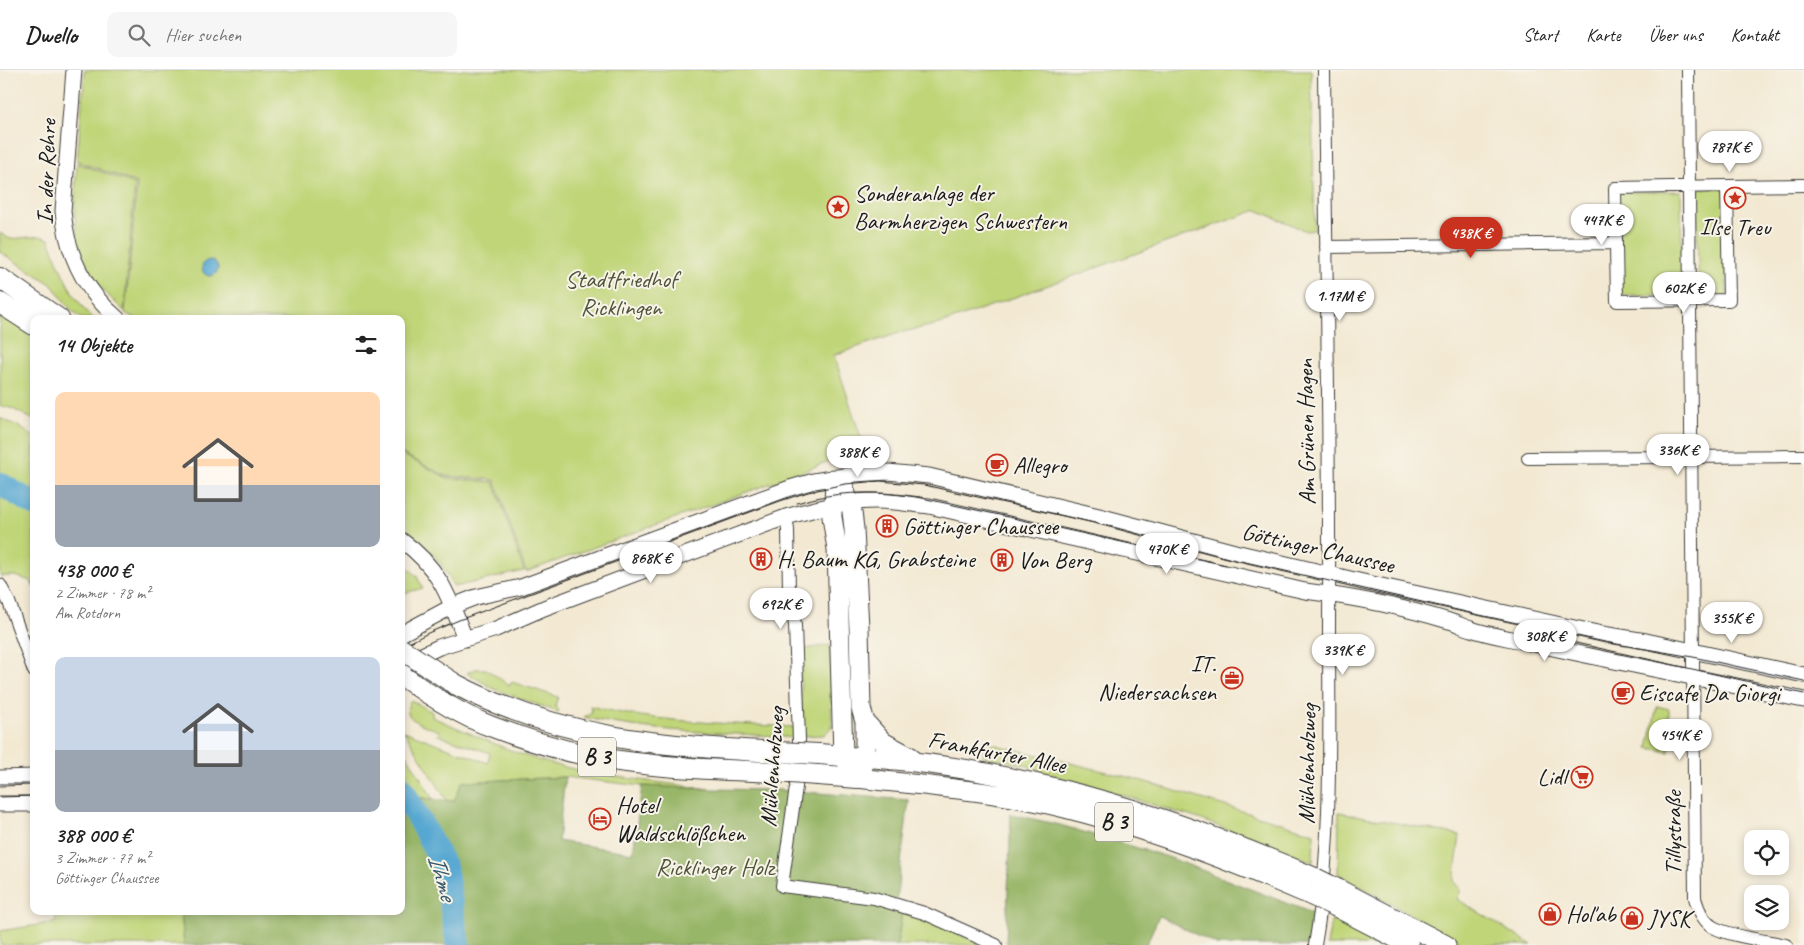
<!DOCTYPE html>
<html lang="de">
<meta charset="utf-8">
<style>
body{margin:0;font-family:Caveat,sans-serif;background:#f6f6f6;color:#222;height:100vh;display:flex;flex-direction:column;font-size:19px;white-space:nowrap}
*{box-sizing:border-box;margin:0}
p{font-size:16px;color:#767676}
.icon{flex:none;width:28px;height:28px;fill:none;stroke:currentColor;stroke-width:2;stroke-linecap:round;stroke-linejoin:round}
.map{position:relative;flex:1;overflow:hidden}
.sheet{position:absolute;left:30px;top:245px;width:375px;height:600px;display:flex;flex-direction:column;background:#fff;border-radius:10px;box-shadow:0 2px 8px #0003}
.sheet>*{flex:none}
.buttons{position:absolute;left:1744px;top:760px;display:grid;gap:10px}
.buttons a{display:grid;place-items:center;width:45px;height:45px;border-radius:10px;background:#fff;box-shadow:0 2px 8px #0003;font-size:25px}
.price{position:absolute;translate:-50% -42px;padding:0 11px;border-radius:18px;background:#fff;color:#222;font-size:16px;line-height:32px;filter:drop-shadow(0 1px 2px #0008)}
.price::after{content:'';position:absolute;left:50%;top:30px;width:15px;height:11px;margin-left:-8px;background:inherit;clip-path:polygon(0 0,100% 0,50% 100%)}
.price.selected{background:#c8321e;color:#fff}
ul{padding:0;list-style:none}
li{display:grid;align-content:center;gap:10px;height:265px;padding:0 25px}
li span{display:grid;place-items:center;height:155px;border-radius:10px;color:#555}
li>.icon{margin-inline-start:auto}
span .icon{width:90px;height:90px;fill:#fffc;stroke-width:1}
li b{font-size:21px}
h2{display:flex;justify-content:space-between;align-items:center;height:60px;padding:0 25px;font-size:21px}
header{display:flex;align-items:center;gap:30px;box-sizing:border-box;height:70px;padding:0 25px;background:#fff;border-bottom:1px solid #e0e0e0}
header strong{font-size:24px}
nav{display:flex;gap:28px;margin-inline-start:auto;font-size:18px}
.search{width:350px;height:45px;background:#f6f6f6;display:flex;align-items:center;gap:12px;box-sizing:border-box;padding:0 18px;border-radius:10px;color:#767676;font-size:19px}
.map>svg:first-child{display:block}
.green{fill:#c0d578;stroke:#6e784a}
.forest{fill:#98b668;stroke:#5a6942}
.water{fill:#57a7d1;stroke:#3a6276}
.lines{fill:none;stroke-linecap:round;stroke-linejoin:round}
.river{stroke:#57a7d1;stroke-width:24}
.minor-casing{stroke:#3c3b37;stroke-width:14}
.tertiary-casing{stroke:#3c3b37;stroke-width:17}
.primary-casing{stroke:#3c3b37;stroke-width:21}
.trunk-casing{stroke:#3c3b37;stroke-width:22}
.minor{stroke:#fff;stroke-width:12}
.tertiary{stroke:#fff;stroke-width:15}
.primary{stroke:#fff;stroke-width:19}
.trunk{stroke:#fff;stroke-width:20}
.tram{stroke:#1c1c1c;stroke-width:1}
.primary-bridge-casing{stroke:#3c3b37;stroke-width:21;stroke-linecap:butt}
.trunk-bridge-casing{stroke:#3c3b37;stroke-width:22;stroke-linecap:butt}
.primary-bridge{stroke:#fff;stroke-width:19}
.trunk-bridge{stroke:#fff;stroke-width:20}
.labels{text-anchor:middle;dominant-baseline:central;stroke-width:4;stroke-linejoin:round;paint-order:stroke}
.shield{fill:#f7f3e8;stroke:#5e5c59;stroke-width:1}
.shield-label{font-size:22px;font-weight:bold;fill:#1c1c1c}
.street-label{font-size:24px;fill:#1c1c1c;stroke:#f7f3e8}
.poi-label{font-size:24px;fill:#1c1c1c;stroke:#f7f3e8;text-anchor:start}
.park-label{font-size:24px;fill:#4d5438;stroke:#f7f3e8}
.water-label{font-size:25px;font-style:italic;fill:#375b6d;stroke:#f7f3e8}
</style>
<header>
<strong>Dwello</strong>
<div class="search"><svg class="icon" aria-label="search" viewBox="0 0 24 24"><circle cx="10" cy="10" r="6"/><path d="M15 15l6 6"/></svg>Hier suchen</div>
<nav><a>Start</a><a>Karte</a><a>Über uns</a><a>Kontakt</a></nav>
</header>
<div class="map">
<svg width="1804" height="875" viewBox="0 0 1804 875">
<rect width="100%" height="100%" fill="#f7f3e8"/>
<filter id="ink" filterUnits="userSpaceOnUse"><feTurbulence type="fractalNoise" baseFrequency=".02" numOctaves="2"/><feDisplacementMap in="SourceGraphic" scale="10" xChannelSelector="R" yChannelSelector="G"/><feConvolveMatrix kernelMatrix="1 2 1 2 8 2 1 2 1" color-interpolation-filters="sRGB"/></filter>
<filter id="wash" filterUnits="userSpaceOnUse"><feTurbulence type="fractalNoise" baseFrequency=".0096" numOctaves="4" result="noise"/><feDisplacementMap in="SourceGraphic" scale="20" xChannelSelector="R" yChannelSelector="G"/><feGaussianBlur stdDeviation="1.12" result="paint"/><feColorMatrix in="noise" values="0 0 0 0 0 0 0 0 0 0 0 0 0 0 0 0 0 1.4 0 .05"/><feComposite in="paint" operator="in"/></filter>
<g filter="url(#wash)">
<rect width="100%" height="100%" fill="#f3e9d3"/>
<path class="green" d="M85,0h1226l4,160 -9,1 -49,-21 -314,113 -44,10 -65,22 30,92 -70,28 -268,97 -31,-92 -49,-4 -45,-23v-134h-264l-12,-6 12,-130 -60,-22z
M77,93l58,21 -11,127c-8,-8 -17,-16 -24,-25 -31,-41 -26,-76 -23,-123z
M1696,118h29l2,111 -27,-3 -1,-2z
M1681,121l1,104h-62l-2,-103z
M0,163l10,6 30,-3 9,3c12,31 20,56 45,80h-12l-10,-8 -21,-27 -51,-32z
M0,243l34,24v83l-23,-12 -11,-2z
M0,348l18,8 16,11v64l-10,-6 -3,5 13,8v80l-3,-7 -16,-5h-15z
M401,384l46,24 47,4 30,89 -70,16c-11,-23 -29,-47 -53,-59z
M401,492l15,13 7,13 -22,6z
M830,575l2,82 -8,8 -21,1 -4,-86z
M475,599h11l23,16 3,-3 46,15 -3,9 4,4 -1,2 -64,-23 -27,-16z
M411,630l21,12v5c39,16 79,36 120,47 52,13 106,18 158,25l-68,-3 -77,-9 -102,5 -9,19h-7l-43,-70 84,32 2,-10 -52,-18 1,-4c-14,-6 -41,-11 -28,-31z
M590,636c66,17 136,17 204,21v11c-70,-7 -142,-4 -210,-21l8,-4z
M1657,636l12,3v43l-21,-4z
M984,672l152,37 178,54 -1,29 -114,-43 -107,-33 -45,-12 -21,-9 -43,-9z
M401,675l32,54 -32,-3z
M1339,742l121,23 -6,47 7,8 -4,9 75,46h-67l-127,-71z
M55,841h126l3,34h-184v-14l56,-9z
M902,843l21,5 60,27h-86z
M1332,848l57,27h-62z"/>
<path class="forest" d="M565,707l-7,64 75,12 9,-67 68,3 69,1 130,10 -14,110 7,3 -5,32h-713l-3,-34h220v-115l53,5 8,-19z
M1011,744l49,11 108,32 144,56 -4,32h-91l-58,-29 -13,29h-134l-6,-3z"/>
<path class="water" d="M202 198a8 8 0 1 1 16 0a8 8 0 1 1-16 0Z"/>
<g class="lines">
<path class="river" d="M0,414l34,20
M401,717l44,80 13,78"/>
</g>
</g>
<g filter="url(#ink)">
<g class="lines">
<g class="minor-casing">
<path id="minor" d="M1688,0l7,828c3,11 8,23 18,29 16,9 54,14 73,18
M1727,116l2,114 -112,1 -2,-113z
M1727,116l77,-1
M1326,177l290,-4
M1528,388l276,-2
M786,447l2,13 1,61 6,34 4,115 -3,47 -14,99 92,12 50,15 72,32
M0,515l9,17 25,69
M1315,875c18,-104 14,-211 14,-316 1,-186 -3,-373 -5,-559"/>
</g>
<g class="tertiary-casing">
<path id="tertiary" d="M74,0l-11,141c4,44 21,79 55,108
M833,407l12,7 6,19
M832,436l1,-29
M401,470c38,27 48,56 64,99
M401,564l52,-28 23,-9 45,-10 269,-99 24,-7 41,-7 33,-2 41,4 170,40 136,36 128,30 239,52 44,7 158,34
M401,595l38,-18 57,-18 48,-21 242,-91c34,-10 72,-19 108,-15 12,1 24,3 35,4l376,85c47,6 98,16 144,30 8,2 14,6 22,8 17,6 37,9 55,13 92,21 185,38 278,58
M0,708l34,-1
M0,734h34"/>
</g>
<g class="primary-casing">
<path id="primary" d="M851,433l3,26 5,99 2,80 4,14v35l-3,10
M832,436v11l5,32 6,207 7,10
M865,652l18,20 28,15
M843,686c165,8 323,57 473,122
M858,708c69,8 139,13 207,30 85,21 167,53 247,88
M1338,819l108,56
M1336,837l73,38"/>
</g>
<g class="trunk-casing">
<path id="trunk" d="M0,208l59,41
M0,233l34,22
M401,605c28,20 57,39 89,51 42,16 85,29 129,35 52,7 104,9 156,11
M455,614c104,55 208,62 323,68
M819,684l24,2
M818,705l40,3"/>
</g>
<use href="#minor" class="minor"/>
<use href="#tertiary" class="tertiary"/>
<use href="#primary" class="primary"/>
<use href="#trunk" class="trunk"/>
<path class="tram" d="M797,433c42,-13 83,-12 125,-5l304,67
M1558,569l246,55
M401,577l27,-14 31,-13 321,-119 28,-9 37,-8 35,-3 44,4 193,43 115,31 243,55 130,28 88,15 111,24
M0,714h34
M0,727l34,-1"/>
<g class="primary-bridge-casing">
<path id="primary-bridge" d="M1316,808l22,11
M1312,826l24,11"/>
</g>
<g class="trunk-bridge-casing">
<path id="trunk-bridge" d="M401,579l54,35
M778,682l41,2
M775,702l43,3"/>
</g>
<use href="#primary-bridge" class="primary-bridge"/>
<use href="#trunk-bridge" class="trunk-bridge"/>
</g>
</g>
<defs>
<g id="sight-ring" transform="scale(1.125)"><circle r="9.5" fill="#f7f3e8" stroke="#c8321e" stroke-width="1.5"/><path d="M0-6L1.8-2.2L6-1.7L2.9 1.2L3.7 5.4L0 3.3L-3.7 5.4L-2.9 1.2L-6-1.7L-1.8-2.2Z" fill="#c8321e"/></g>
<g id="cafe-ring" transform="scale(1.125)"><circle r="9.5" fill="#f7f3e8" stroke="#c8321e" stroke-width="1.5"/><path d="M-5.5-4.5H6V0H3Q3 3.5 0 3.5H-2.5Q-5.5 3.5-5.5 0ZM3-3.2v2h1.7v-2ZM-6 4.5H4V6H-6Z" fill="#c8321e"/></g>
<g id="building-ring" transform="scale(1.125)"><circle r="9.5" fill="#f7f3e8" stroke="#c8321e" stroke-width="1.5"/><path d="M-4-6H4V6H1V3H-1V6H-4ZM-2.5-4.3h1.7v1.8h-1.7ZM.8-4.3h1.7v1.8H.8ZM-2.5-1h1.7V.8h-1.7ZM.8-1h1.7V.8H.8Z" fill="#c8321e"/></g>
<g id="office-ring" transform="scale(1.125)"><circle r="9.5" fill="#f7f3e8" stroke="#c8321e" stroke-width="1.5"/><path d="M-6-3h4V-5.5h4V-3h4V5H-6ZM-1-4.5V-3h2v-1.5ZM-6 0V1H6V0Z" fill="#c8321e"/></g>
<g id="supermarket-ring" transform="scale(1.125)"><circle r="9.5" fill="#f7f3e8" stroke="#c8321e" stroke-width="1.5"/><path d="M-6-5.5h2.5l.6 2H6L4.5 2H-2.5L-4.4-4H-6ZM-1.5 3.2a1.3 1.3 0 1 0 .1 0ZM3 3.2a1.3 1.3 0 1 0 .1 0Z" fill="#c8321e"/></g>
<g id="hotel-ring" transform="scale(1.125)"><circle r="9.5" fill="#f7f3e8" stroke="#c8321e" stroke-width="1.5"/><path d="M-6-4.5h1.5V1H6V5H4.5V3h-9V5H-6ZM-4 0a1.8 1.8 0 1 1 3.6 0ZM.5 0V-2.5h3Q6-2.5 6 0Z" fill="#c8321e"/></g>
<g id="shop-ring" transform="scale(1.125)"><circle r="9.5" fill="#f7f3e8" stroke="#c8321e" stroke-width="1.5"/><path d="M-5-2.5h2.3a2.7 3.5 0 0 1 5.4 0H5L5.5 6h-11ZM-1.5-2.5h3a1.5 2.3 0 0 0-3 0Z" fill="#c8321e"/></g>
</defs>
<g fill-rule="evenodd">
<use href="#sight-ring" x="1735" y="128"/>
<use href="#sight-ring" x="838" y="137"/>
<use href="#cafe-ring" x="997" y="395"/>
<use href="#building-ring" x="887" y="456"/>
<use href="#building-ring" x="761" y="489"/>
<use href="#building-ring" x="1002" y="490"/>
<use href="#office-ring" x="1232" y="608"/>
<use href="#cafe-ring" x="1623" y="623"/>
<use href="#supermarket-ring" x="1582" y="707"/>
<use href="#hotel-ring" x="600" y="749"/>
<use href="#shop-ring" x="1550" y="844"/>
<use href="#shop-ring" x="1632" y="848"/>
</g>
<g class="labels">
<g class="shield">
<rect x="578" y="667.5" width="38" height="39" rx="4"/>
<rect x="1095" y="732.5" width="38" height="39" rx="4"/>
</g>
<g class="shield-label">
<text x="597" y="687">B 3</text>
<text x="1114" y="752">B 3</text>
</g>
<g class="street-label">
<text transform="translate(46 102) rotate(-88)">In der Rehre</text>
<text transform="translate(1306 362) rotate(-91)">Am Grünen Hagen</text>
<text transform="translate(1318 478) rotate(13)">Göttinger Chaussee</text>
<text transform="translate(997 682) rotate(11)">Frankfurter Allee</text>
<text transform="translate(1307 694) rotate(-89)">Mühlenholzweg</text>
<text transform="translate(772 697) rotate(-86)">Mühlenholzweg</text>
<text transform="translate(1673 763) rotate(-90)">Tillystraße</text>
</g>
<g class="poi-label">
<text x="854" y="123">Sonderanlage der<tspan x="854" dy="28">Barmherzigen Schwestern</tspan></text>
<text x="1735" y="157" text-anchor="middle">Ilse Treu</text>
<text x="1013" y="395">Allegro</text>
<text x="903" y="456">Göttinger Chaussee</text>
<text x="777" y="489">H. Baum KG, Grabsteine</text>
<text x="1018" y="490">Von Berg</text>
<text x="1216" y="594" text-anchor="end">IT.<tspan x="1216" dy="28">Niedersachsen</tspan></text>
<text x="1639" y="623">Eiscafe Da Giorgi</text>
<text x="1566" y="707" text-anchor="end">Lidl</text>
<text x="616" y="735">Hotel<tspan x="616" dy="28">Waldschlößchen</tspan></text>
<text x="1566" y="844">Hol'ab</text>
<text x="1648" y="848">JYSK</text>
</g>
<g class="park-label">
<text x="621" y="209">Stadtfriedhof<tspan x="621" dy="28">Ricklingen</tspan></text>
<text x="715" y="797">Ricklinger Holz</text>
</g>
<g class="water-label">
<text transform="translate(442 807) rotate(73)">Ihme</text>
</g>
</g>
</svg>
<div class="buttons">
<a><svg class="icon" aria-label="locate" viewBox="0 0 24 24"><circle cx="12" cy="12" r="6"/><path d="M12 2v4M12 18v4M2 12h4M18 12h4"/></svg></a>
<a><svg class="icon" aria-label="layers" viewBox="0 0 24 24"><path d="M12 4l9 5-9 5-9-5zM3 14l9 5 9-5"/></svg></a>
</div>
<b class="price" style="left:1730px;top:103px">787K €</b>
<b class="price" style="left:1602px;top:176px">447K €</b>
<b class="price selected" style="left:1471px;top:189px">438K €</b>
<b class="price" style="left:1684px;top:244px">602K €</b>
<b class="price" style="left:1340px;top:252px">1.17M €</b>
<b class="price" style="left:1678px;top:406px">336K €</b>
<b class="price" style="left:858px;top:408px">388K €</b>
<b class="price" style="left:1167px;top:505px">470K €</b>
<b class="price" style="left:651px;top:514px">868K €</b>
<b class="price" style="left:781px;top:560px">692K €</b>
<b class="price" style="left:1732px;top:574px">355K €</b>
<b class="price" style="left:1545px;top:592px">308K €</b>
<b class="price" style="left:1343px;top:606px">339K €</b>
<b class="price" style="left:1680px;top:691px">454K €</b>
<section class="sheet">
<h2>14 Objekte<svg class="icon" aria-label="filters" viewBox="0 0 24 24"><path d="M4 7h16M4 17h16"/><circle cx="9" cy="7" r="2"/><circle cx="15" cy="17" r="2"/></svg></h2>
<ul>
<li><span style="background:linear-gradient(#ffd9b3 60%,#9aa5b1 0)"><svg class="icon" aria-label="home" viewBox="0 0 24 24"><path d="M3 11l9-7 9 7M6 9v11h12V9"/></svg></span><div><b>438 000 €</b><p>2 Zimmer · 78 m²</p><p>Am Rotdorn</p></div></li>
<li><span style="background:linear-gradient(#c9d6e8 60%,#9aa5b1 0)"><svg class="icon" aria-label="home" viewBox="0 0 24 24"><path d="M3 11l9-7 9 7M6 9v11h12V9"/></svg></span><div><b>388 000 €</b><p>3 Zimmer · 77 m²</p><p>Göttinger Chaussee</p></div></li>
</ul>
</section>
</div>
